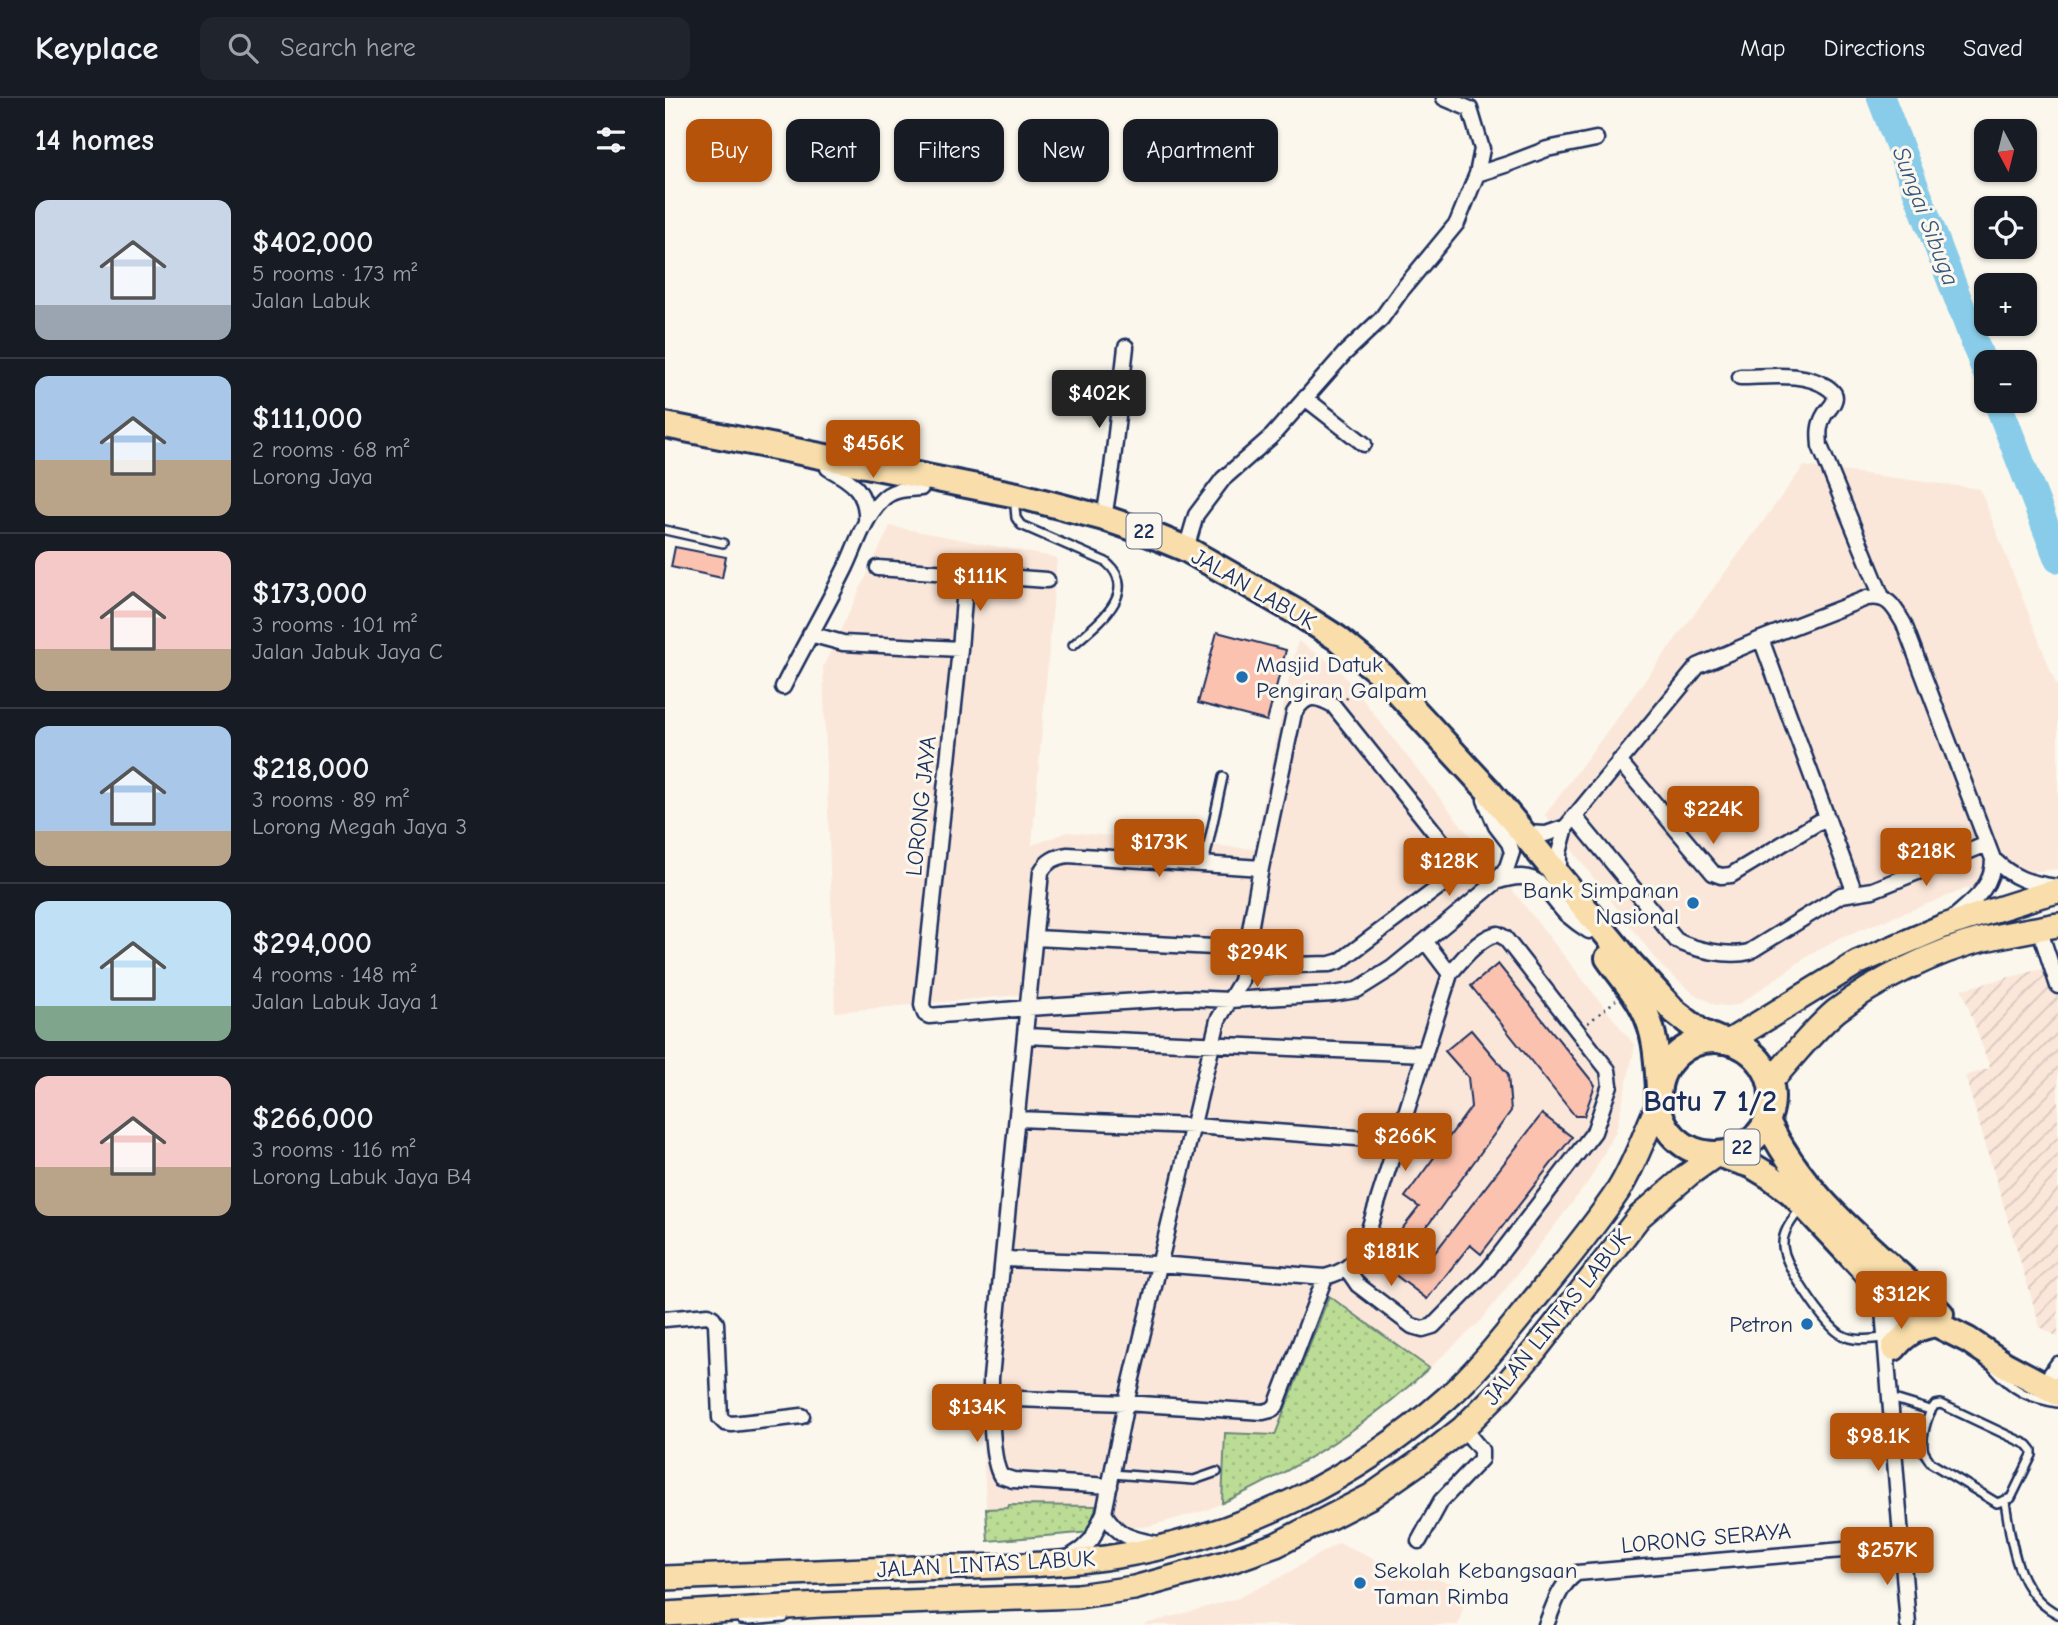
<!DOCTYPE html>
<meta charset="utf-8">
<style>
body{margin:0;font-family:"Comic Neue",sans-serif;background:#20242c;color:#f1f3f6;height:100vh;display:flex;flex-direction:column;font-size:26px;white-space:nowrap}
*{box-sizing:border-box;margin:0}
p{font-size:23px;color:#9ea1a6}
.icon{flex:none;width:38px;height:38px;fill:none;stroke:currentColor;stroke-width:2;stroke-linecap:round;stroke-linejoin:round}
.map{position:relative;flex:1;overflow:hidden}
.side{display:flex;flex-direction:column;background:#171b24;width:665px}
.side>*{flex:none}
.guide{position:absolute;left:21px;top:21px;width:665px;height:63px;display:flex;gap:14px}
.needle{width:46px;rotate:173deg}
.controls{position:absolute;left:1309px;top:21px;display:grid;gap:14px}
.controls a{display:grid;place-items:center;width:63px;height:63px;border-radius:14px;background:#171b24;box-shadow:0 2px 5px #0004;font-size:35px}
.price{position:absolute;translate:-50% -60px;padding:0 16px;border-radius:7px;background:#b45309;color:#fff;font-size:23px;line-height:46px;filter:drop-shadow(0 2px 4px #0008)}
.price::after{content:'';position:absolute;left:50%;top:42px;width:21px;height:16px;margin-left:-10px;background:inherit;clip-path:polygon(0 0,100% 0,50% 100%)}
.price.active{background:#222;color:#fff}
ul{padding:0;list-style:none}
li{display:flex;align-items:center;gap:21px;height:175px;padding:0 35px}
li+li{border-top:2px solid #363941}
li span{display:grid;place-items:center;flex:none;width:196px;height:140px;border-radius:14px;color:#555}
li>.icon{margin-inline-start:auto}
span .icon{width:84px;height:84px;fill:#fffc;stroke-width:1}
li b{font-size:30px}
h2{display:flex;justify-content:space-between;align-items:center;height:84px;padding:0 35px;font-size:30px}
.pill{padding:0 24px;border-radius:14px;background:#171b24;box-shadow:0 2px 5px #0004;font-size:24px;line-height:63px}
.pill.active{background:#b45309;color:#fff}
header{display:flex;align-items:center;gap:42px;box-sizing:border-box;height:98px;padding:0 35px;background:#171b24;border-bottom:2px solid #363941}
header strong{font-size:33px}
nav{display:flex;gap:38px;margin-inline-start:auto;font-size:24px}
.search{width:490px;height:63px;background:#20242c;display:flex;align-items:center;gap:18px;box-sizing:border-box;padding:0 24px;border-radius:14px;color:#9ea1a6;font-size:26px}
main{display:flex;flex:1;min-height:0}
.map>svg:first-child{display:block}
.built{fill:#fbe7da}
.industrial{fill:url(#industrial-furrows)}
.park{fill:url(#park-dots);stroke:#6b867a;stroke-width:2}
.lines{fill:none;stroke-linecap:round;stroke-linejoin:round}
.river{stroke:#88cce9;stroke-width:28}
.building{fill:#fbc2b0;stroke:#1b2f5e;stroke-width:2}
.service-casing{stroke:#1b2f5e;stroke-width:12}
.minor-casing{stroke:#1b2f5e;stroke-width:19}
.primary-casing{stroke:#1b2f5e;stroke-width:28}
.trunk-casing{stroke:#1b2f5e;stroke-width:30}
.path{stroke:#1b2f5e;stroke-width:2.5;stroke-dasharray:2 5;stroke-linecap:butt}
.service{stroke:#fbf7ec;stroke-width:7}
.minor{stroke:#fbf7ec;stroke-width:14}
.primary{stroke:#f9deab;stroke-width:23}
.trunk{stroke:#f9deab;stroke-width:24}
.poi-dot{fill:#1f6fb2;stroke:#fbf7ec;stroke-width:2.5}
.labels{text-anchor:middle;dominant-baseline:central;stroke-width:6;stroke-linejoin:round;paint-order:stroke}
.shield{fill:#fbf7ec;stroke:#5e6b89;stroke-width:2}
.shield-label{font-size:21px;font-weight:bold;fill:#1b2f5e}
.street-label{font-size:23px;fill:#1b2f5e;stroke:#fbf7ec}
.poi-label{font-size:23px;fill:#1b2f5e;stroke:#fbf7ec;text-anchor:start}
.water-label{font-size:24px;font-style:italic;fill:#365681;stroke:#fbf7ec}
.district-label{font-size:30px;font-weight:bold;fill:#1b2f5e;stroke:#fbf7ec}
</style>
<header>
<strong>Keyplace</strong>
<div class="search"><svg class="icon" aria-label="search" viewBox="0 0 24 24"><circle cx="10" cy="10" r="6"/><path d="M15 15l6 6"/></svg>Search here</div>
<nav><a>Map</a><a>Directions</a><a>Saved</a></nav>
</header>
<main>
<section class="side">
<h2>14 homes<svg class="icon" aria-label="filters" viewBox="0 0 24 24"><path d="M4 7h16M4 17h16"/><circle cx="9" cy="7" r="2"/><circle cx="15" cy="17" r="2"/></svg></h2>
<ul>
<li><span style="background:linear-gradient(#c9d6e8 75%,#9aa5b1 0)"><svg class="icon" aria-label="home" viewBox="0 0 24 24"><path d="M3 11l9-7 9 7M6 9v11h12V9"/></svg></span><div><b>$402,000</b><p>5 rooms · 173 m²</p><p>Jalan Labuk</p></div></li>
<li><span style="background:linear-gradient(#a9c7e8 60%,#b9a48a 0)"><svg class="icon" aria-label="home" viewBox="0 0 24 24"><path d="M3 11l9-7 9 7M6 9v11h12V9"/></svg></span><div><b>$111,000</b><p>2 rooms · 68 m²</p><p>Lorong Jaya</p></div></li>
<li><span style="background:linear-gradient(#f6c9c9 70%,#b9a48a 0)"><svg class="icon" aria-label="home" viewBox="0 0 24 24"><path d="M3 11l9-7 9 7M6 9v11h12V9"/></svg></span><div><b>$173,000</b><p>3 rooms · 101 m²</p><p>Jalan Jabuk Jaya C</p></div></li>
<li><span style="background:linear-gradient(#a9c7e8 75%,#b9a48a 0)"><svg class="icon" aria-label="home" viewBox="0 0 24 24"><path d="M3 11l9-7 9 7M6 9v11h12V9"/></svg></span><div><b>$218,000</b><p>3 rooms · 89 m²</p><p>Lorong Megah Jaya 3</p></div></li>
<li><span style="background:linear-gradient(#bfe0f5 75%,#7fa58c 0)"><svg class="icon" aria-label="home" viewBox="0 0 24 24"><path d="M3 11l9-7 9 7M6 9v11h12V9"/></svg></span><div><b>$294,000</b><p>4 rooms · 148 m²</p><p>Jalan Labuk Jaya 1</p></div></li>
<li><span style="background:linear-gradient(#f6c9c9 65%,#b9a48a 0)"><svg class="icon" aria-label="home" viewBox="0 0 24 24"><path d="M3 11l9-7 9 7M6 9v11h12V9"/></svg></span><div><b>$266,000</b><p>3 rooms · 116 m²</p><p>Lorong Labuk Jaya B4</p></div></li>
</ul>
</section>
<div class="map">
<svg width="1393" height="1527" viewBox="0 0 1393 1527">
<defs>
<pattern id="industrial-furrows" width="10" height="10" patternUnits="userSpaceOnUse" patternTransform="scale(1.75)"><rect width="10" height="10" fill="#fbe7da"/><path d="M-1 1l2-2M0 10L10 0M9 11l2-2" fill="none" stroke="#d7c6be"/></pattern>
<pattern id="park-dots" width="8" height="8" patternUnits="userSpaceOnUse" patternTransform="scale(1.75)"><rect width="8" height="8" fill="#bbdc95"/><path d="M2 2h.1M6 6h.1" fill="none" stroke="#a0bd83" stroke-width="1.8" stroke-linecap="round"/></pattern>
</defs>
<rect width="100%" height="100%" fill="#fbf7ec"/>
<filter id="ink" filterUnits="userSpaceOnUse"><feTurbulence type="fractalNoise" baseFrequency=".0143" numOctaves="2"/><feDisplacementMap in="SourceGraphic" scale="14" xChannelSelector="R" yChannelSelector="G"/><feConvolveMatrix kernelMatrix="1 2 1 2 8 2 1 2 1" color-interpolation-filters="sRGB"/></filter>
<g filter="url(#ink)">
<path class="built" d="M1139,368l176,23 78,200v180l-27,3 -65,17 -127,49 -25,14 -76,53 -11,1 -11,-1 -22,-11 -32,-27 -117,-152z
M225,428l167,32 -25,287 36,-13 186,17 33,-162 11,-46 39,26 298,379 -19,85 -27,50 -108,140 -69,63 -50,41 -47,30 -57,32 -51,23 -57,16 -162,15 -8,-149 39,-397 -184,17 -12,-345z
M673,1445l23,9 22,12 86,24 -11,37h-316l96,-27 41,-20z"/>
<path class="industrial" d="M1393,867v372l-18,-10 -75,-251 25,-8 -28,-79z"/>
<path class="park" d="M664,1198l100,72c-61,57 -131,101 -207,135l3,-70 50,2z
M344,1407l87,1 -5,26 -103,9 -2,-32 22,-1z"/>
<g class="lines">
<path class="river" d="M1216,0l105,274
M1332,303l61,158"/>
</g>
<path class="building" d="M10,449l51,10 -4,21 -51,-11z
M552,534l69,18 -19,71 -69,-18z
M833,866l97,121 -11,31h-9l-104,-130z
M806,932l37,44 3,37 -99,136 17,13 113,-146 30,23 -91,117 -11,-9 -43,54 -50,-38 42,-54 -14,-10 66,-90 -3,-30 -23,-26z"/>
<g class="lines">
<g class="service-casing">
<path id="service" d="M350,409l1,11 5,7 85,37c36,31 -11,63 -33,83
M0,432l58,13
M539,766l19,-87
M1136,1110c-8,11 -19,23 -18,38 1,19 42,80 59,89 12,7 29,4 42,3
M1328,1270c20,23 35,30 64,35
M1226,1300l39,12
M1276,1306l87,41 4,5v5l-21,43 -14,5 -66,-40c-1,-2 -6,-9 -7,-11 -4,-12 3,-38 11,-47z
M447,1376l82,6 23,-8
M1340,1404c7,41 10,91 53,112
M76,1522l8,1 35,-3"/>
</g>
<g class="minor-casing">
<path id="minor" d="M812,76l31,-10 39,-15 49,-10
M1075,279c28,0 63,-6 87,10 5,4 10,7 7,14 -1,4 -6,9 -9,13 -7,11 -6,21 -5,32l62,151
M640,300l59,46
M163,370c24,13 40,24 38,54
M439,420l8,-50 14,-121
M521,451l10,-34 27,-36 49,-43 73,-83 36,-34 20,-28 56,-68 20,-49 5,-25 -12,-40 -26,-11
M213,470l169,12
M145,536l33,9 117,6 -38,356 3,9 4,2 99,-8 158,-10 44,2 103,-6 24,-4 35,-22 33,-27 71,-59 11,-15 5,-15 -3,-9 -13,-17 -11,-26
M1096,541l94,254
M295,551l6,-74
M118,589c20,-40 43,-79 63,-120 10,-21 18,-49 35,-66 10,-12 26,-12 40,-13
M954,663l94,112 8,3 10,-1 96,-58
M909,718l102,124c17,10 54,17 73,12l92,-57 32,-5 114,-46
M858,735l23,1 20,-7
M1328,761c21,20 35,24 64,28
M894,778v-23l7,-26 132,-161 63,-27 106,-41c22,-3 27,9 37,26l89,235c0,30 -22,43 -42,61
M831,784c43,-15 45,5 70,32 7,6 15,12 23,17
M1374,830l19,58
M370,840l179,9c14,5 26,14 41,19l75,-2 10,-3 103,-77c8,-12 11,-21 5,-35l-115,-144c-18,-10 -27,-11 -39,8l-33,155 -20,113 -23,39 -92,383 -22,110 -12,26 -10,10 -15,10
M360,938l400,18
M352,1021l177,7 203,15
M338,1161l155,5 167,13c19,-5 28,-12 38,-29l87,-274 -25,-33
M682,1171l11,16 54,41 11,3 10,-3 55,-56 106,-138 16,-47 -2,-15 -103,-132 -7,-4c-17,2 -37,26 -48,40
M1211,1188l6,14 1,10 25,315
M0,1221l43,-4 5,3 3,5 4,95 5,5 7,1 70,-8
M1229,1250l3,-49
M1378,1287l15,-21
M326,1300l135,5 137,9 8,-2 5,-4 49,-129
M445,1388l-97,-6 -12,-4c-11,-17 -10,-77 -10,-98l50,-506c6,-11 14,-15 27,-17l193,13
M439,1415c14,24 28,26 54,31
M754,1443l22,-40 40,-42v-9l-18,-22
M881,1527c8,-19 13,-40 31,-52l324,-28"/>
</g>
<g class="primary-casing">
<path id="primary" d="M1063,944l129,-79 87,-37 98,-31 16,-4
M1105,984c22,-24 41,-50 66,-71 39,-30 100,-60 148,-72 25,-5 49,-10 74,-14
M0,1480c83,-4 167,-7 251,-10 69,-2 139,-1 208,-13 119,-20 233,-77 323,-157 34,-30 62,-68 91,-103 27,-33 56,-68 80,-104 17,-27 27,-58 40,-86
M0,1516l156,-9 257,-9 56,-8 91,-25 51,-18 95,-49 50,-35 42,-33 40,-40 33,-39 103,-132 50,-43 28,-20"/>
</g>
<g class="trunk-casing">
<path id="trunk" d="M0,327l352,70 87,23 38,13 44,18 112,64 39,25 44,36 107,116 142,173 44,48 27,21 21,9
M943,860c11,16 26,32 35,50 13,24 14,52 16,80
M993 999a57 57 0 1 1 114 0a57 57 0 1 1-114 0Z
M1102,1023c40,83 111,130 174,193
M1052,1056l34,11 20,12 21,16 78,83 27,23 39,25 32,16 36,24 54,29
M1229,1250c12,-15 24,-21 42,-24"/>
</g>
<path class="path" d="M681,601l15,-16
M923,925l28,-23"/>
<use href="#service" class="service"/>
<use href="#minor" class="minor"/>
<use href="#primary" class="primary"/>
<use href="#trunk" class="trunk"/>
</g>
</g>
<g class="poi-dot">
<circle cx="577" cy="579" r="7"/>
<circle cx="1028" cy="805" r="7"/>
<circle cx="1142" cy="1226" r="7"/>
<circle cx="695" cy="1485" r="7"/>
</g>
<g class="labels">
<g class="shield">
<rect x="461.5" y="415.5" width="35" height="35" rx="5"/>
<rect x="1059.5" y="1031.5" width="35" height="35" rx="5"/>
</g>
<g class="shield-label">
<text x="479" y="433">22</text>
<text x="1077" y="1049">22</text>
</g>
<g class="street-label">
<text transform="translate(589 491) rotate(30)">JALAN LABUK</text>
<text transform="translate(256 708) rotate(-84)">LORONG JAYA</text>
<text transform="translate(892 1219) rotate(-51)">JALAN LINTAS LABUK</text>
<text transform="translate(1041 1440) rotate(-5)">LORONG SERAYA</text>
<text transform="translate(321 1466) rotate(-3)">JALAN LINTAS LABUK</text>
</g>
<g class="poi-label">
<text x="591" y="566">Masjid Datuk<tspan x="591" dy="26">Pengiran Galpam</tspan></text>
<text x="1014" y="792" text-anchor="end">Bank Simpanan<tspan x="1014" dy="26">Nasional</tspan></text>
<text x="1128" y="1226" text-anchor="end">Petron</text>
<text x="709" y="1472">Sekolah Kebangsaan<tspan x="709" dy="26">Taman Rimba</tspan></text>
</g>
<g class="water-label">
<text transform="translate(1261 118) rotate(69)">Sungai Sibuga</text>
</g>
<g class="district-label">
<text x="1045" y="1003">Batu 7 1/2</text>
</g>
</g>
</svg>
<div class="controls">
<a><svg class="needle" viewBox="-14 -14 28 28"><path d="M0-13l5 13h-10z" fill="#e53935"/><path d="M0 13l5-13h-10z" fill="#9ea1a6"/></svg></a>
<a><svg class="icon" aria-label="locate" viewBox="0 0 24 24"><circle cx="12" cy="12" r="6"/><path d="M12 2v4M12 18v4M2 12h4M18 12h4"/></svg></a>
<a>+</a>
<a>−</a>
</div>
<b class="price active" style="left:434px;top:332px">$402K</b>
<b class="price" style="left:208px;top:382px">$456K</b>
<b class="price" style="left:315px;top:515px">$111K</b>
<b class="price" style="left:1048px;top:748px">$224K</b>
<b class="price" style="left:494px;top:781px">$173K</b>
<b class="price" style="left:1261px;top:790px">$218K</b>
<b class="price" style="left:784px;top:800px">$128K</b>
<b class="price" style="left:592px;top:891px">$294K</b>
<b class="price" style="left:740px;top:1075px">$266K</b>
<b class="price" style="left:726px;top:1190px">$181K</b>
<b class="price" style="left:1236px;top:1233px">$312K</b>
<b class="price" style="left:312px;top:1346px">$134K</b>
<b class="price" style="left:1213px;top:1375px">$98.1K</b>
<b class="price" style="left:1222px;top:1489px">$257K</b>
<div class="guide">
<a class="pill active">Buy</a>
<a class="pill">Rent</a>
<a class="pill">Filters</a>
<a class="pill">New</a>
<a class="pill">Apartment</a>
</div>
</div>
</main>
